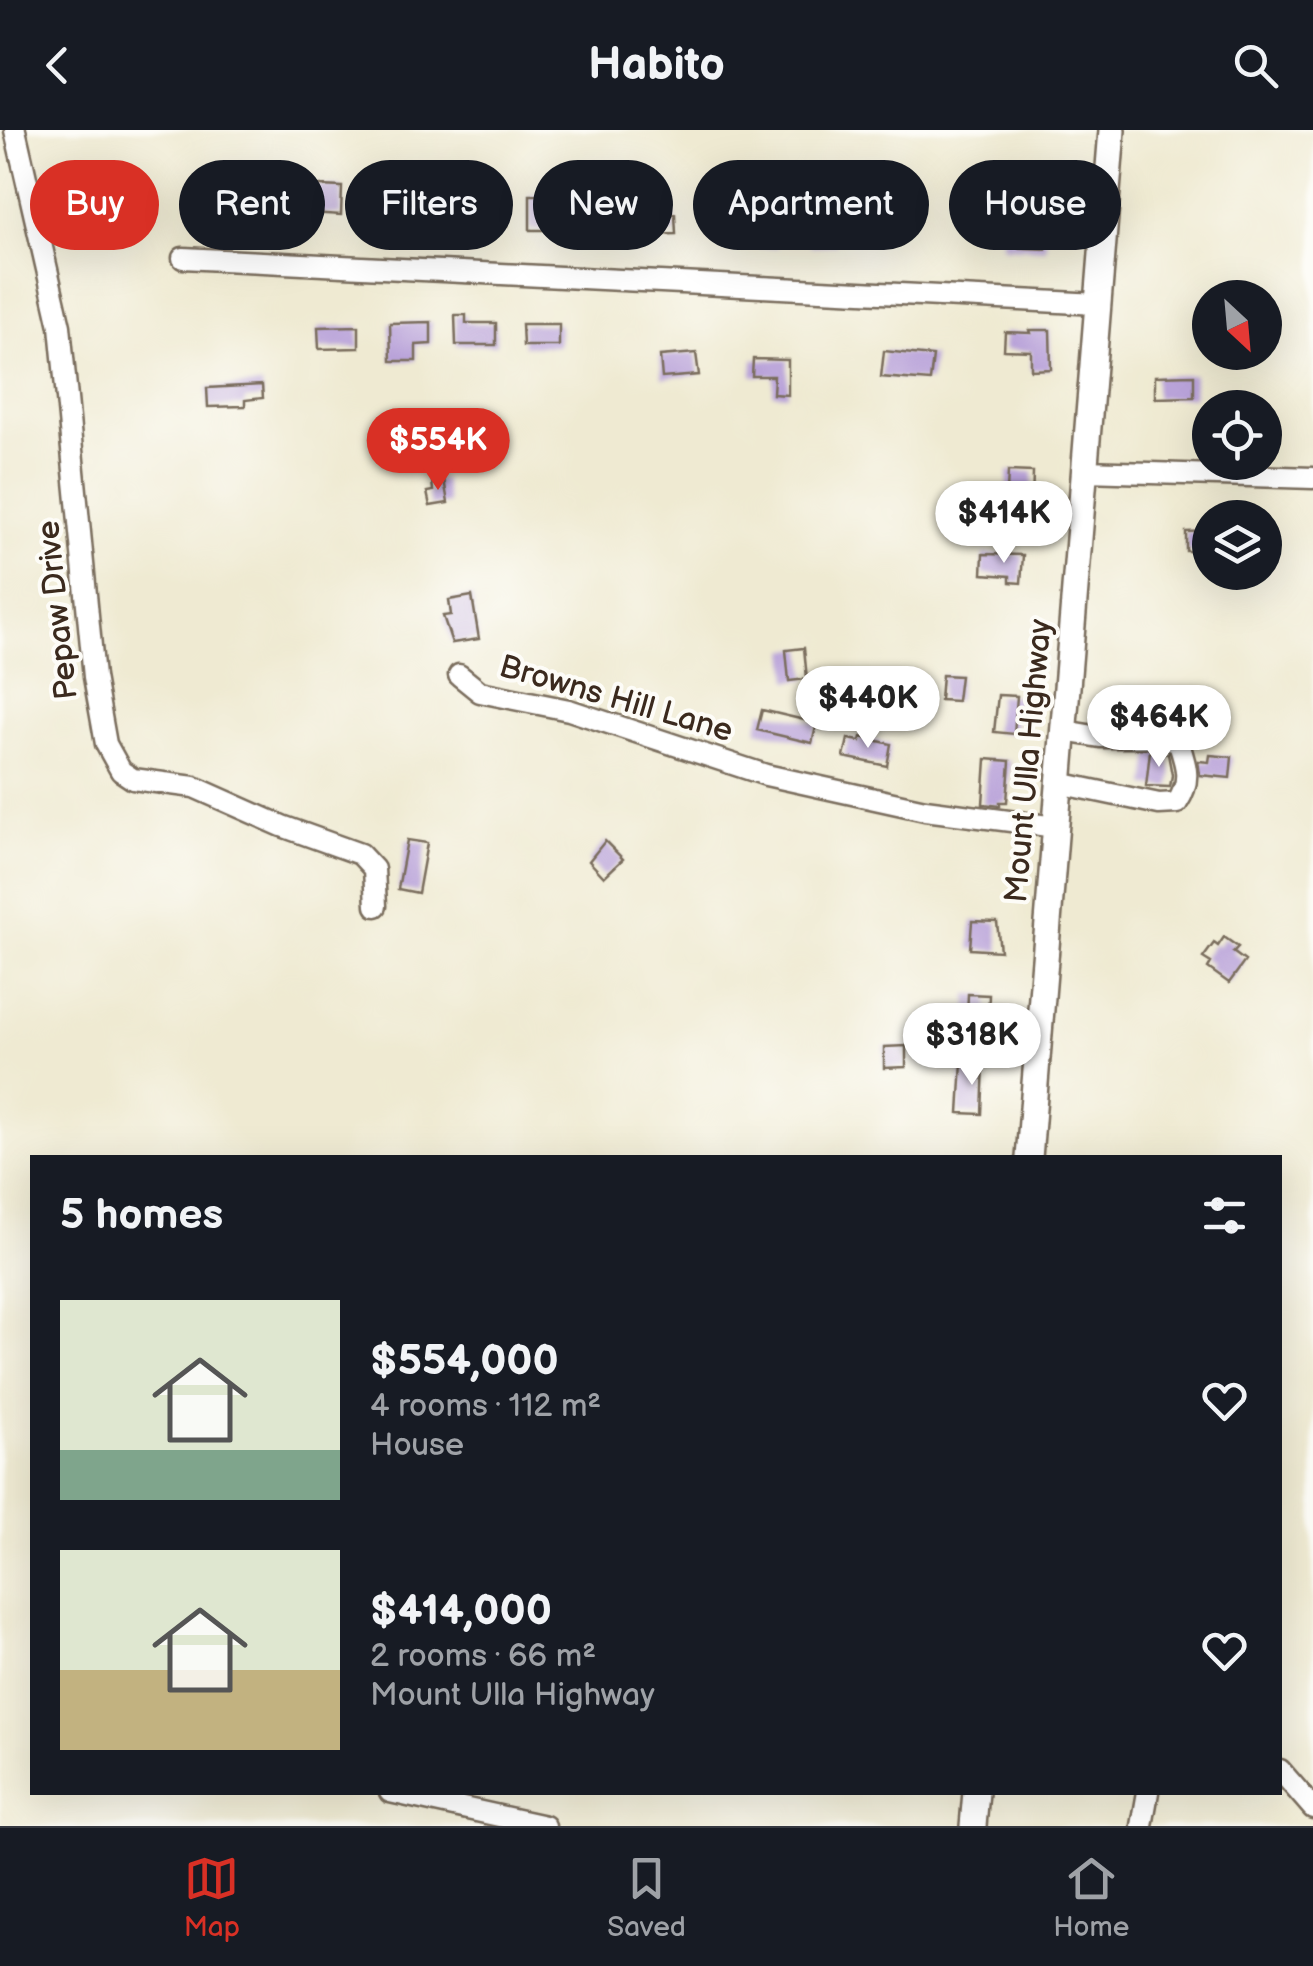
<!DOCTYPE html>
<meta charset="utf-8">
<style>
body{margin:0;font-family:"Balsamiq Sans",sans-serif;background:#242831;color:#f1f3f6;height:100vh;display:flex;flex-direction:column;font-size:38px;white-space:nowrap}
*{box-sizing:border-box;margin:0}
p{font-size:32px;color:#9ea1a6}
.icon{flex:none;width:55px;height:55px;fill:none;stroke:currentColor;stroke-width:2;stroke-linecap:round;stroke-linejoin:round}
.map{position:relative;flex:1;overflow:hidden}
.panel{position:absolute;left:30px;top:1025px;width:1252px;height:640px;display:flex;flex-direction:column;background:#171b24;border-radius:0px;box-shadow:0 10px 40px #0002}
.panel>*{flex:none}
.banner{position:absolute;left:30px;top:30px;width:1255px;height:90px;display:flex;gap:20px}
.needle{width:65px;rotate:154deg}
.controls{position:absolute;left:1192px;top:150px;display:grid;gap:20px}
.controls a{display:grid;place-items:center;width:90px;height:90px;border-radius:50%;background:#171b24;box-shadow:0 10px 40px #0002;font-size:50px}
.price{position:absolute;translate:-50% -85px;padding:0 22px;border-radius:35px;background:#fff;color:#222;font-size:32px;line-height:65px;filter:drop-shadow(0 2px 5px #0008)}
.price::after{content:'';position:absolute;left:50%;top:60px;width:30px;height:22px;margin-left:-15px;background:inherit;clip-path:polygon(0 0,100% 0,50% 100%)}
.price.selected{background:#d93025;color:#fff}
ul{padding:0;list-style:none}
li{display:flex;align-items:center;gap:30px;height:250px;padding:0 30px}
li span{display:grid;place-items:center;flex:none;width:280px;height:200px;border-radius:0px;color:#555}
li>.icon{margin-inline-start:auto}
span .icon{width:120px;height:120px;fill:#fffc;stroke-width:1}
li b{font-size:42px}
h2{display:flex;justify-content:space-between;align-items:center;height:120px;padding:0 30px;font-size:42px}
.pill{padding:0 35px;border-radius:45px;background:#171b24;box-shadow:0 10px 40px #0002;font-size:35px;line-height:90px}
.pill.selected{background:#d93025;color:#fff}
header{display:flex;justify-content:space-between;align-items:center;height:130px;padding:0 30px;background:#171b24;font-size:45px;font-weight:700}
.tabs{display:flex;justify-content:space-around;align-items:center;height:140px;border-top:2px solid #363941;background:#171b24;font-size:28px;color:#9ea1a6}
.tabs a{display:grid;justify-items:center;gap:5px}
.tabs .selected{color:#d93025}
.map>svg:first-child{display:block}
.building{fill:#b9a3d9}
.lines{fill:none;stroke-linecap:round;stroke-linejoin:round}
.minor-casing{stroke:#7a6d5d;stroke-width:25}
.major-casing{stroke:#7a6d5d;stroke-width:30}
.minor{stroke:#fff;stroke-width:20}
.major{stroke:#fff;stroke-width:25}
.labels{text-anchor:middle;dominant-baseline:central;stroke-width:8;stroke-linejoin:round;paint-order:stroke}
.street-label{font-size:32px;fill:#3b2a1e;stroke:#fdfcf7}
</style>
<header><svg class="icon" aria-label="back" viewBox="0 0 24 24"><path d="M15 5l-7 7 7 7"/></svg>Habito<svg class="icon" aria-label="search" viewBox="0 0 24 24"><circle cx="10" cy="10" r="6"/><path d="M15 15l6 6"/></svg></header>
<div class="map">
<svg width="1313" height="1696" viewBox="0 0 1313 1696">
<rect width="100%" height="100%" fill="#fdfcf7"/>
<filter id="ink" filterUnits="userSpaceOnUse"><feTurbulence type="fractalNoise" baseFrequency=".01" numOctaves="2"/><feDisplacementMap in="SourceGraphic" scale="20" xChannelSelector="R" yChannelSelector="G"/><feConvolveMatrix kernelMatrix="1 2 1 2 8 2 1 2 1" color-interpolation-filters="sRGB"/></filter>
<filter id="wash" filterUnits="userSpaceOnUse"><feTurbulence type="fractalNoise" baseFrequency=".0048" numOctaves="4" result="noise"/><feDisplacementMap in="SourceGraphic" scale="40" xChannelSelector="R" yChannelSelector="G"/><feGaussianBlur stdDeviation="2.25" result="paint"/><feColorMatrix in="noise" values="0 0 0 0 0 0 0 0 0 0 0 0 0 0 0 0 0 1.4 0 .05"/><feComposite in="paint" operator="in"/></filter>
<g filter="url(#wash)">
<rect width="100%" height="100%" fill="#efead2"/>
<g id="blocks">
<path class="building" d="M459,47l1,18 -22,1v-18z
M296,55l46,2 -1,28 -46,-3z
M219,59l1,26 -22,1 -1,-26z
M530,65h22v16h38v19h-60z
M462,76h44l1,20 -45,1z
M675,84l1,20 -34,1 -1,-20z
M736,86l31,1v7h9v24l-41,-1z
M834,92l1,23 -25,1 -1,-23z
M1046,95v24l-44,-2v-21z
M455,185h11v8h30v22h-40z
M431,192v22l-15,1v16h-25l-1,-38z
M522,194h37v22h-36z
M359,196v22l-40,1 -1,-22z
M1030,200h20l1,39 -20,1v-19l-27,-1 1,-18 26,1z
M884,221l49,5 -3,25 -49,-4z
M696,223l3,22 -37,3 -2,-22z
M753,229l35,1v35l-15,-1 1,-18h-22z
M1194,245v22l-39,1v-22z
M262,255l1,13 -18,2v6l-37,1 -1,-19z
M1008,341l25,1 -1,32 -16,-1 1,-10 -10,-1z
M444,349l4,24 -18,3 -3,-14 6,-1 -1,-10z
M1210,401v20h-24v-19z
M983,424l40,1 -2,28 -11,-1v-6l-28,-2z
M472,466l7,43 -27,4 -9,-27 8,-1 -2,-15z
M804,518l3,31 -18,2 -3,-31z
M942,545l18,1 -3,25 -17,-1z
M998,565l19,1 -3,38 -20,-2z
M762,580l55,13 -5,20 -55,-13z
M861,607l30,7 -4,22 -43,-9 4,-18 12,2z
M1150,621l18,3 4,21 -2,12 -24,-1z
M1210,625l22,2 -2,21 -30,-3 -2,-14 11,1z
M986,629l24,2 -3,41h-7v4l-17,-2z
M407,710l20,3 -9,50 -20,-4z
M605,711l18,18 -19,18 -15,-16z
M972,791l25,1 3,29 -30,-2z
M1224,807l14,10 -5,5 12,9 -16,22 -21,-15 3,-5 -8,-5 11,-15 4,3z
M968,864l21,1 -1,22 -21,-1z
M906,916v21l-22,1v-21z
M962,932l22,1 -2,51 -23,-1z"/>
</g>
</g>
<g filter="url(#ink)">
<use href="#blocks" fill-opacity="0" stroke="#7a6d5d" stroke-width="2.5"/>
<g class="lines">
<g class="minor-casing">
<path id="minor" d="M15,0l45,196 34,351 12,67 15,27 12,8 61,8 88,39 78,28 14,15 2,37
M183,128l915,46
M1085,341l228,7
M459,545l21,17 89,18 197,65 159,35 131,17
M1059,653l100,21 18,-1c14,-21 10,-36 2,-59l-13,-7h-66l-36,-6
M1280,1640l33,38
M390,1662l155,34
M1142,1696l6,-34"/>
</g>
<g class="major-casing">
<path id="major" d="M1029,1028l83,-1028
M973,1696l3,-34"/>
</g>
<use href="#minor" class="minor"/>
<use href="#major" class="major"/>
</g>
</g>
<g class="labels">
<g class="street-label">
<text transform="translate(58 480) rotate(-96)">Pepaw Drive</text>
<text transform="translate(616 569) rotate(16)">Browns Hill Lane</text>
<text transform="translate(1029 631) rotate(-85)">Mount Ulla Highway</text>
</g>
</g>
</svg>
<div class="controls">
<a><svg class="needle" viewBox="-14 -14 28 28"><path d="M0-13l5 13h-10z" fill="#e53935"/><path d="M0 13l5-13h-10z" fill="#9ea1a6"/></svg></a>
<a><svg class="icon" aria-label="locate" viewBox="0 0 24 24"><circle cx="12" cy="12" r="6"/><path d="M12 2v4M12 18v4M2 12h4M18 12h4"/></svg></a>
<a><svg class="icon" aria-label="layers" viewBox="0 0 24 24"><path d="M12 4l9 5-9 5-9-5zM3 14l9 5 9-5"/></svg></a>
</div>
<b class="price selected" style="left:438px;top:363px">$554K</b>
<b class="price" style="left:1004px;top:436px">$414K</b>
<b class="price" style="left:868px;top:621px">$440K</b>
<b class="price" style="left:1159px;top:640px">$464K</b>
<b class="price" style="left:972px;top:958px">$318K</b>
<div class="banner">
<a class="pill selected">Buy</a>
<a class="pill">Rent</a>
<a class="pill">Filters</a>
<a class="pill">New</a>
<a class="pill">Apartment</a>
<a class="pill">House</a>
</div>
<section class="panel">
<h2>5 homes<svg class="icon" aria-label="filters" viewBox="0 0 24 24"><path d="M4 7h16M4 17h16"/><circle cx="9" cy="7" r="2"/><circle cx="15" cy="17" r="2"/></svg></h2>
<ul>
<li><span style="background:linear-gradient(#dfe7d0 75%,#7fa58c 0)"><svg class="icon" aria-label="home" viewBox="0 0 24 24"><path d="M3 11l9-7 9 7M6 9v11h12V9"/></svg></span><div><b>$554,000</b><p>4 rooms · 112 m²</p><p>House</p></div><svg class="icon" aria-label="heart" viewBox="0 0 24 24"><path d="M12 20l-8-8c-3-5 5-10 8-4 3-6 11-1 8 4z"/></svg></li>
<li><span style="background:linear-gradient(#dfe7d0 60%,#c2b280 0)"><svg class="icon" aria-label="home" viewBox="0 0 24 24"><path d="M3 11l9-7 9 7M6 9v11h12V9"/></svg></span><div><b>$414,000</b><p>2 rooms · 66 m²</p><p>Mount Ulla Highway</p></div><svg class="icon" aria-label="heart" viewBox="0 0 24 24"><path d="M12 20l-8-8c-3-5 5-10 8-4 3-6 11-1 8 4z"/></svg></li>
</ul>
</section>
</div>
<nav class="tabs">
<a class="selected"><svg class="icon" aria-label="map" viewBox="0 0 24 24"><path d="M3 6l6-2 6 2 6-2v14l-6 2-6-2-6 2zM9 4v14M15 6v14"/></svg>Map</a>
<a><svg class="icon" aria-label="saved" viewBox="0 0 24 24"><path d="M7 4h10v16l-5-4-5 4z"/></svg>Saved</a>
<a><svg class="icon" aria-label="home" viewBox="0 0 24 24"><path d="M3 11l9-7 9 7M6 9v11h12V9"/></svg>Home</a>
</nav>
